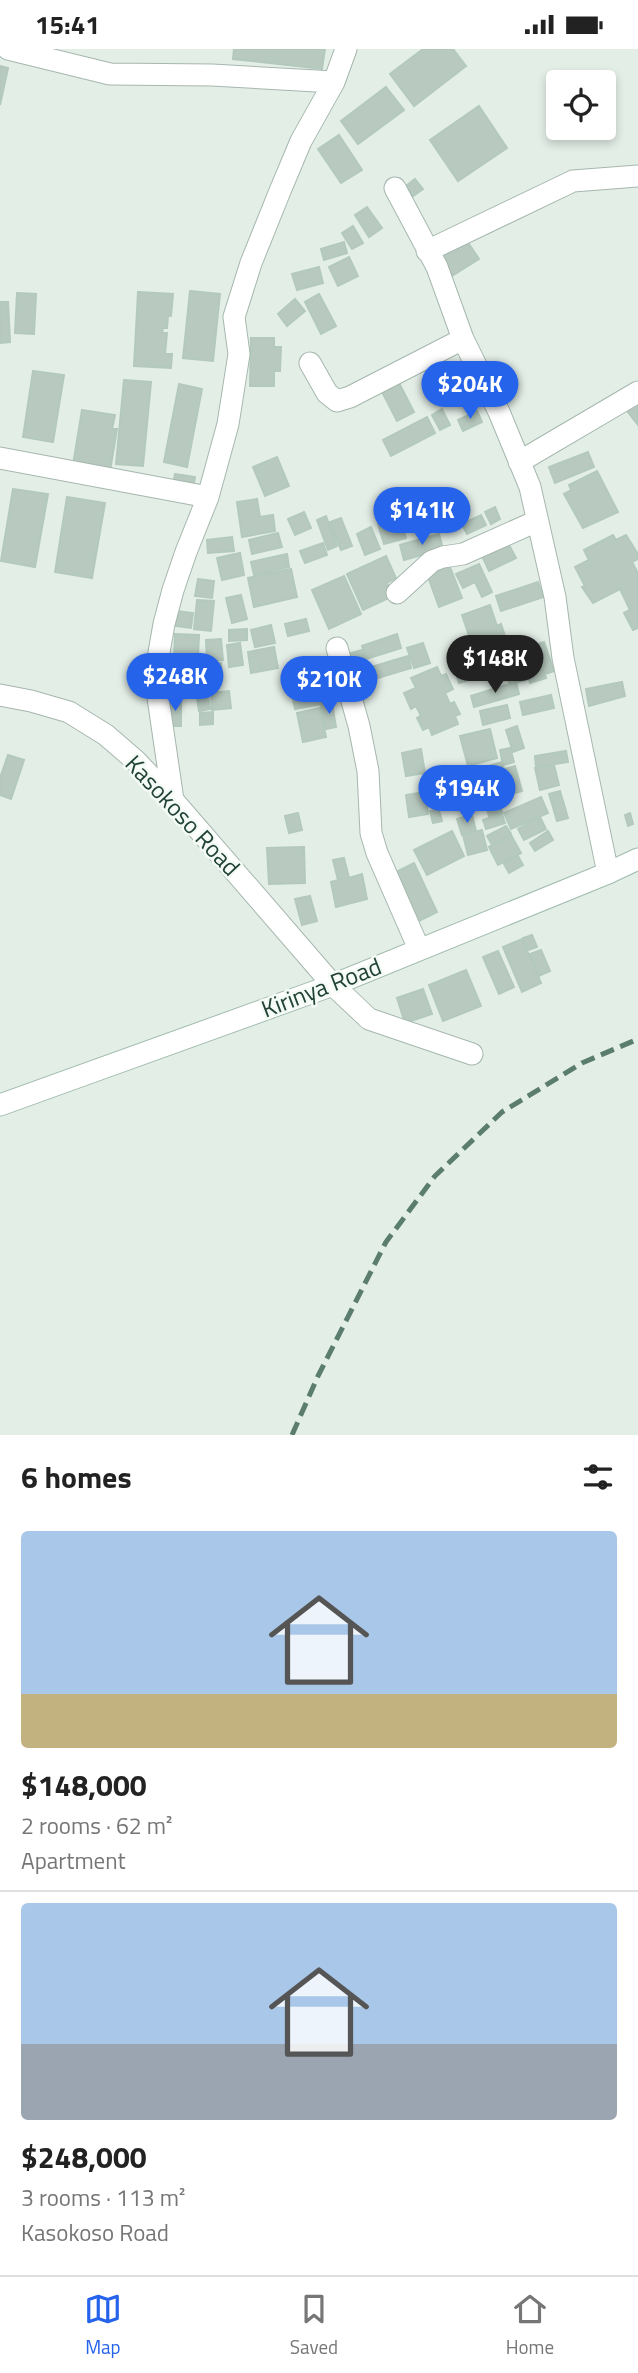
<!DOCTYPE html>
<meta charset="utf-8">
<style>
body{margin:0;font-family:"Titillium Web",sans-serif;background:#f6f6f6;color:#222;height:100vh;display:flex;flex-direction:column;font-size:26px;white-space:nowrap}
*{box-sizing:border-box;margin:0}
p{font-size:23px;color:#767676}
.icon{flex:none;width:38px;height:38px;fill:none;stroke:currentColor;stroke-width:2;stroke-linecap:round;stroke-linejoin:round}
.map{position:relative;height:1386px;overflow:hidden}
.panel{display:flex;flex-direction:column;background:#fff;flex:1}
.panel>*{flex:none}
.buttons{position:absolute;left:546px;top:21px;display:grid;gap:14px}
.buttons a{display:grid;place-items:center;width:70px;height:70px;border-radius:7px;background:#fff;box-shadow:0 4px 10px #0003;font-size:35px}
.price{position:absolute;translate:-50% -60px;padding:0 16px;border-radius:24px;background:#2563eb;color:#fff;font-size:23px;line-height:46px;filter:drop-shadow(0 2px 4px #0008)}
.price::after{content:'';position:absolute;left:50%;top:42px;width:21px;height:16px;margin-left:-10px;background:inherit;clip-path:polygon(0 0,100% 0,50% 100%)}
.price.selected{background:#222;color:#fff}
ul{padding:0;list-style:none}
li{display:grid;align-content:center;gap:14px;height:371px;padding:0 21px}
li+li{border-top:2px solid #e0e0e0}
li span{display:grid;place-items:center;height:217px;border-radius:7px;color:#555}
li>.icon{margin-inline-start:auto}
span .icon{width:126px;height:126px;fill:#fffc;stroke-width:1}
li b{font-size:30px}
h2{display:flex;justify-content:space-between;align-items:center;height:84px;padding:0 21px;font-size:30px}
.status{display:flex;justify-content:space-between;align-items:center;height:49px;padding:0 35px;background:#fff;direction:ltr}
.status svg{height:19px;fill:currentColor}
.menu{display:flex;justify-content:space-around;align-items:center;height:98px;border-top:2px solid #e0e0e0;background:#fff;font-size:19px;color:#767676}
.menu a{display:grid;justify-items:center;gap:4px}
.menu .selected{color:#2563eb}
.map>svg:first-child{display:block}
.building{fill:#b8cac0;stroke:#b4c9bd;stroke-width:2}
.lines{fill:none;stroke-linecap:round;stroke-linejoin:round}
.street-casing{stroke:#a5b7ae;stroke-width:23}
.secondary-casing{stroke:#a0bbae;stroke-width:23}
.street{stroke:#fff;stroke-width:21}
.secondary{stroke:#fff;stroke-width:21}
.rail{stroke:#5b7d6f;stroke-width:5;stroke-dasharray:14 7;stroke-linecap:butt}
.labels{text-anchor:middle;dominant-baseline:central;stroke-width:5;stroke-linejoin:round;paint-order:stroke}
.street-label{font-size:24px;fill:#204234;stroke:#f4faf6}
</style>
<div class="status"><b>15:41</b><svg viewBox="0 0 49 12"><path d="M0 12V9h3v3zM5 12V6h3v6zM10 12V3h3v9zM15 12V0h3v12zM26 1h20v11H26zM47 4h2v5h-2z"/></svg></div>
<div class="map">
<svg width="638" height="1386" viewBox="0 0 638 1386">
<rect width="100%" height="100%" fill="#e3eee7"/>
<path class="building" d="M234,0h91l-3,20 -89,-10z
M423,0h30l13,17 -52,40 -24,-32z
M0,17l8,2 -8,37z
M386,38l18,23 -46,34 -17,-23z
M479,57l28,42 -49,33 -28,-41z
M339,86l23,35 -21,13 -23,-34z
M415,130l8,10 -10,7 -7,-10z
M367,158l15,21 -13,9 -14,-22z
M353,177l10,17 -11,6 -10,-16z
M465,189l14,21 -29,18 -13,-21z
M344,193l3,11 -23,7 -3,-11z
M349,208l9,19 -20,10 -9,-19z
M319,218l4,16 -26,7 -5,-16z
M190,242l30,3 -7,67 -30,-3z
M138,243l35,2 -2,22h-3l-1,12h-4l-1,5h5l-2,21h7l-1,14 -37,-2z
M17,244l19,1 -2,40 -19,-1z
M319,245l17,32 -15,8 -16,-32z
M295,250l10,12 -18,15 -9,-12z
M0,253h8l2,40 -10,1z
M251,289h23v9h7l-1,24h-6v15h-24z
M33,322l31,4 -11,67 -30,-5z
M397,330l17,33 -17,9 -17,-33z
M124,331l27,2 -8,84 -27,-2z
M179,335l23,5 -15,78 -23,-5z
M638,354v22l-11,-14z
M442,360l8,16 -10,5 -8,-15z
M82,361l33,5 -3,14h5l-7,42 -37,-6z
M477,362l5,11 -19,9 -5,-11z
M427,368l8,16 -44,23 -8,-16z
M588,403l6,15 -39,16 -6,-16z
M277,408l12,29 -24,10 -12,-29z
M597,422l21,41 -35,16 -19,-34 7,-4 -2,-5z
M175,425l20,3 -2,11 -20,-3z
M13,440l35,5 -13,73 -34,-6z
M443,445l8,20 -15,6 -8,-19z
M452,447l8,20 -15,7 -8,-20z
M67,448l38,6 -13,75 -37,-6z
M257,450l3,18 13,-2 2,16 -33,6 -5,-35z
M495,458l5,12 -9,5 -6,-12z
M304,463l7,16 -16,7 -7,-16z
M481,466l5,10 -19,9 -5,-10z
M326,467l11,30 -9,4 -11,-30z
M400,468l6,21 -22,6 -6,-20z
M341,469l11,28 -11,4 -11,-28z
M371,478l9,22 -15,6 -8,-21z
M278,484l4,14 -30,7 -3,-14z
M439,485l4,15 -39,11 -4,-15z
M613,486l3,5 10,-5 12,19v5l-6,3 6,11v55l-5,2 -9,-17 6,-3 -10,-21 -27,14 -11,-16 3,-1 -10,-19 14,-7 -5,-10z
M232,488l2,14 -26,2 -1,-13z
M323,494l4,12 -22,8 -5,-12z
M508,494l8,15 -27,13 -7,-15z
M240,504l4,22 -22,5 -5,-22z
M287,505l2,13 -35,8 -3,-13z
M386,507l10,22 -9,5 6,13 -30,14 -16,-36z
M448,513l14,36 -23,9 -13,-36z
M479,515l13,28 -10,5 -7,-15 -12,6 -7,-14z
M291,520l6,28 -43,10 -6,-29z
M344,527l17,38 -32,15 -17,-39z
M198,530l16,2 -2,17 -17,-2z
M538,533l5,15 -42,14 -5,-15z
M241,546l6,24 -15,4 -6,-25z
M197,551l17,1 -3,30 -17,-2z
M490,556l7,21 4,-2 5,15 -4,2 3,8 -28,10 -15,-44z
M177,562l16,2 -2,15 -16,-2z
M306,570l3,12 -21,5 -3,-12z
M271,576l4,18 -20,4 -4,-17z
M247,580v11l-18,1v-11z
M175,585l24,1 -1,22h-24z
M397,585l4,14 -35,11 -4,-13z
M221,590l2,21 -16,1 -1,-21z
M544,593l10,29 -9,3 1,4 -16,5 -1,-4 -11,3 -9,-29z
M240,594l3,22 -14,2 -2,-22z
M423,594l7,20 -16,5 -7,-20z
M274,598l4,21 -27,5 -3,-21z
M362,601l3,10 -18,6 -3,-11z
M508,605l4,13 -53,16 -4,-13z
M408,607l3,12 -40,12 -3,-12z
M221,614l1,17 -22,1 -1,-17z
M196,615l1,32 -27,2 -1,-33z
M437,618l4,9 5,-2 7,15 -8,4 5,11 4,-2 6,12 -5,2 3,8 -26,11 -3,-8 -6,3 -6,-12 4,-2 -5,-10 -5,3 -7,-16 12,-5 -5,-10z
M513,619l3,12 -7,3 -4,-12z
M516,633l3,12 -45,13 -3,-11z
M622,633l3,14 -36,10 -3,-17z
M199,635h9v9l-9,1z
M320,635l3,20 -28,5 -4,-20z
M229,642l2,17 -19,2 -1,-17z
M208,646l2,14 -11,2 -2,-14z
M551,646l3,13 -31,7 -3,-13z
M169,652h12v25h-12z
M332,654l4,24 -10,2 -5,-24z
M507,656l3,13 -27,7 -3,-14z
M320,659l6,29 -23,5 -6,-29z
M213,663v12l-13,1v-12z
M517,677l7,22 -11,4 -7,-22z
M490,680l7,29 -29,8 -8,-30z
M510,699l4,14 -11,3 -3,-15z
M421,700l4,24 -19,3 -4,-23z
M566,702l2,11 -32,5 -1,-11z
M8,706l16,5 -13,39 -11,-4v-17z
M502,713l10,36 -13,3 -10,-35z
M554,716l5,20 -19,5 -5,-22z
M515,717l7,25 -11,3 -6,-25z
M441,726l1,10 -17,2 -1,-10z
M560,742l8,27 -11,3 -8,-27z
M425,743l3,22 -19,3 -3,-22z
M541,748l7,16 -37,16 -7,-16z
M498,749l4,14 -13,4 -4,-14z
M439,761l3,11 -9,2 -3,-12z
M298,764l4,17 -13,3 -4,-17z
M630,764l3,11 -5,2 -3,-11z
M502,765l3,9 -19,6 -3,-9z
M472,766l4,16 -14,4 -5,-16z
M540,768l6,12 -22,11 -6,-11z
M506,777l5,8 -19,11 -5,-9z
M482,781l5,20 -19,5 -5,-20z
M452,782l12,25 -37,19 -13,-25z
M548,782l5,9 -18,11 -5,-8z
M511,786l10,18 -23,12 -9,-18z
M304,798l1,36 -36,1 -2,-36z
M518,807l5,9 -14,8 -5,-9z
M344,809l5,20 13,-4 5,25 -31,8 -5,-25 7,-2 -5,-20z
M414,814l23,49 -20,10 -23,-49z
M310,847l7,25 -15,4 -7,-26z
M532,886l5,12 -9,3 -5,-12z
M522,890l19,44 -19,9 -19,-45z
M541,901l9,21 -11,5 -9,-22z
M498,902l16,36 -15,7 -16,-37z
M466,921l15,36 -38,15 -14,-36z
M423,940l9,25 -27,9 -8,-25z"/>
<g class="lines">
<g class="street-casing">
<path id="street" d="M8,0l102,25 102,1 122,7
M395,139l42,79 26,72 36,73 31,75 25,110 8,61 45,215
M427,202l146,-70 65,-5
M310,314l17,30 10,8 13,-4 113,-58
M0,409l208,39
M519,413l119,-70
M397,544l35,-32 11,-4 20,-3 74,-33
M337,599l22,78 9,45 3,62 6,20 42,96
M0,646l31,6 38,11 37,23 30,26 37,39 160,185 36,34 103,35
M173,751l-17,-116 1,-20 7,-40 9,-34 13,-38 22,-55 20,-73 11,-70 -5,-37 17,-54 29,-72 21,-50 33,-59 12,-33"/>
</g>
<g class="secondary-casing">
<path id="secondary" d="M0,1056l333,-120 275,-112 30,-14"/>
</g>
<use href="#street" class="street"/>
<use href="#secondary" class="secondary"/>
<path class="rail" d="M292,1386l26,-59 68,-134 49,-66 67,-64 80,-49 56,-24"/>
</g>
<g class="labels">
<g class="street-label">
<text transform="translate(183 766) rotate(47)">Kasokoso Road</text>
<text transform="translate(321 938) rotate(-21)">Kirinya Road</text>
</g>
</g>
</svg>
<div class="buttons">
<a><svg class="icon" aria-label="locate" viewBox="0 0 24 24"><circle cx="12" cy="12" r="6"/><path d="M12 2v4M12 18v4M2 12h4M18 12h4"/></svg></a>
</div>
<b class="price" style="left:470px;top:372px">$204K</b>
<b class="price" style="left:422px;top:498px">$141K</b>
<b class="price selected" style="left:495px;top:646px">$148K</b>
<b class="price" style="left:175px;top:664px">$248K</b>
<b class="price" style="left:329px;top:667px">$210K</b>
<b class="price" style="left:467px;top:776px">$194K</b>
</div>
<section class="panel">
<h2>6 homes<svg class="icon" aria-label="filters" viewBox="0 0 24 24"><path d="M4 7h16M4 17h16"/><circle cx="9" cy="7" r="2"/><circle cx="15" cy="17" r="2"/></svg></h2>
<ul>
<li><span style="background:linear-gradient(#a9c7e8 75%,#c2b280 0)"><svg class="icon" aria-label="home" viewBox="0 0 24 24"><path d="M3 11l9-7 9 7M6 9v11h12V9"/></svg></span><div><b>$148,000</b><p>2 rooms · 62 m²</p><p>Apartment</p></div></li>
<li><span style="background:linear-gradient(#a9c7e8 65%,#9aa5b1 0)"><svg class="icon" aria-label="home" viewBox="0 0 24 24"><path d="M3 11l9-7 9 7M6 9v11h12V9"/></svg></span><div><b>$248,000</b><p>3 rooms · 113 m²</p><p>Kasokoso Road</p></div></li>
</ul>
</section>
<nav class="menu">
<a class="selected"><svg class="icon" aria-label="map" viewBox="0 0 24 24"><path d="M3 6l6-2 6 2 6-2v14l-6 2-6-2-6 2zM9 4v14M15 6v14"/></svg>Map</a>
<a><svg class="icon" aria-label="saved" viewBox="0 0 24 24"><path d="M7 4h10v16l-5-4-5 4z"/></svg>Saved</a>
<a><svg class="icon" aria-label="home" viewBox="0 0 24 24"><path d="M3 11l9-7 9 7M6 9v11h12V9"/></svg>Home</a>
</nav>
